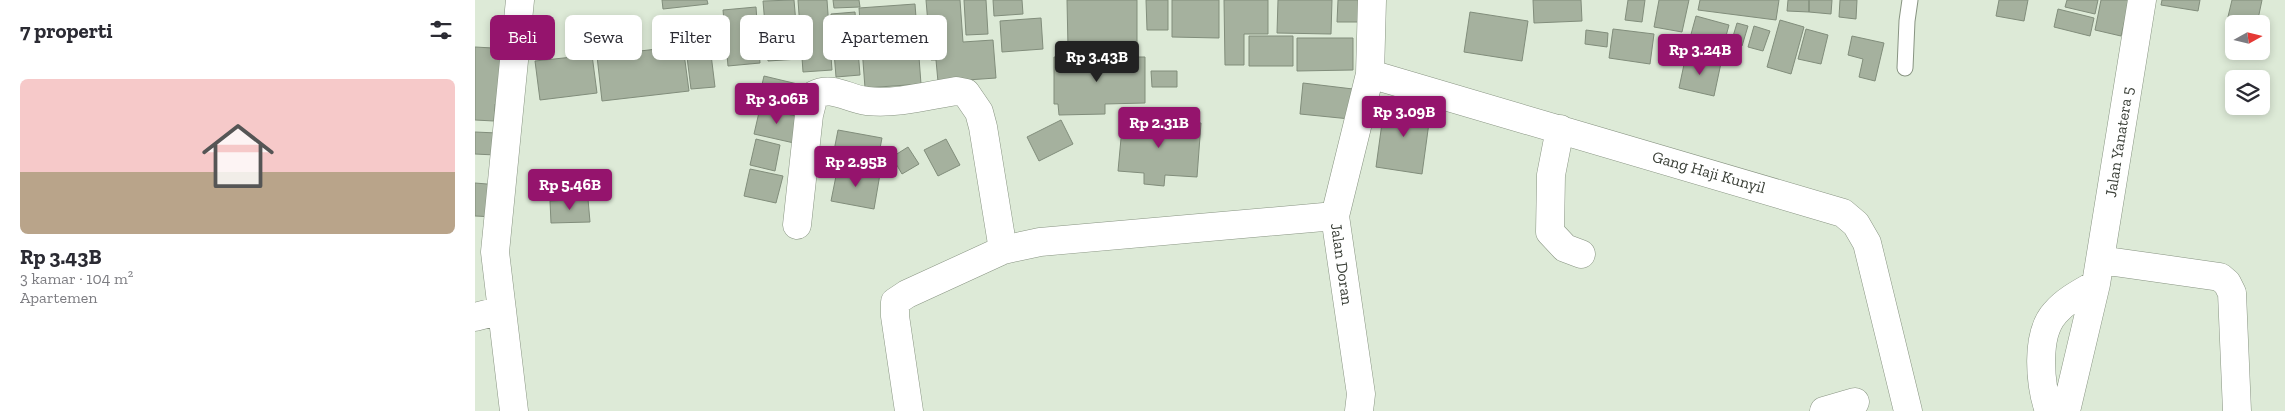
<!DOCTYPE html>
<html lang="id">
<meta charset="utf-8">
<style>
body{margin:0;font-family:"Zilla Slab",serif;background:#f2f2f3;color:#2b2b33;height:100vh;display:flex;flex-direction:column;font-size:19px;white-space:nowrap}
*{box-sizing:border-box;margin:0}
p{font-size:16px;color:#7c7c81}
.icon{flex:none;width:28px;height:28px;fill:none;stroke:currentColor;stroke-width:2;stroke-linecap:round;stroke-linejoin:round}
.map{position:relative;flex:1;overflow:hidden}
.details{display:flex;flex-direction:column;background:#fff;width:475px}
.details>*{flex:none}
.hud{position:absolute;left:15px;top:15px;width:475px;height:45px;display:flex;gap:10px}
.needle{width:32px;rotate:82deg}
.buttons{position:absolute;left:1750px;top:15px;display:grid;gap:10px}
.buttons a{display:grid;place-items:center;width:45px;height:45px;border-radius:8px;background:#fff;box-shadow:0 2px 8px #0003;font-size:25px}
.price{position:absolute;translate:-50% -42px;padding:0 11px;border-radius:5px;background:#95146d;color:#fff;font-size:16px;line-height:32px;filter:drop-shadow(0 1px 2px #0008)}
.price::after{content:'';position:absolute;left:50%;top:30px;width:15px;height:11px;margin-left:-8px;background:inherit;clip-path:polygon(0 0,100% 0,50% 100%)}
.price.on{background:#222;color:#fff}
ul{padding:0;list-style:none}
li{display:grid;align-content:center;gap:10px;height:265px;padding:0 20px}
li+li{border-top:1px solid #e1e1e2}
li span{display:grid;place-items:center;height:155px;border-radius:8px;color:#555}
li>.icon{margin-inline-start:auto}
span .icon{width:90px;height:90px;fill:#fffc;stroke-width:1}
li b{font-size:21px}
h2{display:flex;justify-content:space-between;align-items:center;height:60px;padding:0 20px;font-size:21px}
.tag{padding:0 18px;border-radius:8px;background:#fff;box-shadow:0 2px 8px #0003;font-size:18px;line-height:45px}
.tag.on{background:#95146d;color:#fff}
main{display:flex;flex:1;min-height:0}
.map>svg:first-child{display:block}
.building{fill:#a5b19e;stroke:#818d7b}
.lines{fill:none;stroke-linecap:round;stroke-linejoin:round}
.service-casing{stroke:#889482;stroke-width:17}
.minor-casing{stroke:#889482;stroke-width:29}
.service{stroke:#fff;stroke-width:15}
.minor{stroke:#fff;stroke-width:28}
.labels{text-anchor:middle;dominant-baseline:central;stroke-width:4;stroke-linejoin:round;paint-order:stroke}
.street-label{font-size:16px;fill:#3a3f37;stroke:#fff}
</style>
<main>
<section class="details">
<h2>7 properti<svg class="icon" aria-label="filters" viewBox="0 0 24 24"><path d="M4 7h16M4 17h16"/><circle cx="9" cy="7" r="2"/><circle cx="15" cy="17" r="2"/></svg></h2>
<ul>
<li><span style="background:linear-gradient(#f6c9c9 60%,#b9a48a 0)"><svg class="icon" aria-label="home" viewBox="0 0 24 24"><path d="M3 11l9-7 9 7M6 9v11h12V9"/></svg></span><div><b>Rp 3.43B</b><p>3 kamar · 104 m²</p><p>Apartemen</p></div></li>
</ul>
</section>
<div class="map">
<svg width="1810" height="411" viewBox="0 0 1810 411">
<rect width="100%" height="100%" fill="#ddead7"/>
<path class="building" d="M187,0h45l1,4 -45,5z
M319,0l5,59 -31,2 -5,-60z
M323,0h29l5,70 -29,2z
M358,0h26l1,7 -26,1z
M451,0h34l3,42 30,-2 3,38 -58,4 -2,-22h-5z
M489,0h22l2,34 -22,1z
M518,0h29l1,14 -29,2z
M592,0h70v47l-69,1z
M671,0h22v30h-21z
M697,0h47v38l-47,-1z
M749,0h44v34h-24v31h-19z
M803,0h54l-1,34 -54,-1z
M863,0h25v22h-26z
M1058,0h48l1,21 -48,2z
M1153,0h17l-3,22 -17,-2z
M1184,0h30l-7,32 -28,-5z
M1225,0h79l-3,20 -78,-10z
M1313,0h21v12l-22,-1z
M1334,0h23l-1,14 -22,-2z
M1365,0h17l-1,19 -17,-2z
M1524,0h29l-4,21 -28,-5z
M1592,0h31l-3,14 -30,-7z
M1626,0h29l-9,36 -26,-6z
M1687,0h38l-2,11 -37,-6z
M1757,0h30l-5,24h-23v3l-8,-2z
M440,4l6,80 -56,4 -6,-80z
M281,7l4,56 -32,3 -5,-56z
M1583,9l36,9 -4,18 -36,-9z
M380,12l5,63 -24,2 -5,-63z
M995,12l58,9 -6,40 -58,-9z
M1221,16l33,9 -9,33 -33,-9z
M566,18l2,31 -41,3 -2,-31z
M1305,20l24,7 -13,47 -24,-7z
M1262,23l11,3 -6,20 -11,-3z
M1279,26l16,5 -7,20 -15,-4z
M139,27l2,20 -31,4 -2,-21z
M1138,29l41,5 -4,30 -41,-6z
M1331,29l22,6 -7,29 -23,-5z
M1111,30l22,3 -1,14 -22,-3z
M774,36h44v30h-44z
M1377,36l32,7 -9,38 -16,-4 4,-18 -15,-4z
M234,38l6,49 -24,2 -6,-48z
M822,38h56v32l-56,1z
M208,46l6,45 -87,10 -5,-45z
M0,47l36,2 -3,56 -13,-1 -1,17 -19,-1z
M117,55l5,38 -57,7 -5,-39z
M1211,55l35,8 -7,33 -35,-8z
M579,57h91v46l-40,1v10l-46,1 -1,-11h-4z
M676,71h26v16h-25z
M289,76l46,11 -7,30 -46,-11z
M828,83l50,6 -3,30 -50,-5z
M910,101l46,7 -9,66 -46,-7z
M285,108l40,9 -6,26 -40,-9z
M648,117l78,6 -4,54 -32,-2 -1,11 -20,-2v-11l-26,-2z
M586,120l12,24 -34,17 -12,-24z
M363,130l44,8 -6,31 -44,-8z
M0,132l22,1 -2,22 -20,-1z
M281,139l24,6 -5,26 -25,-6z
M471,139l14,26 -22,11 -14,-26z
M433,147l11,17 -17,10 -10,-17z
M363,166l42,8 -6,35 -43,-8z
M275,169l33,7 -7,27 -32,-7z
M0,183l24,2 -3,32 -21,-1z
M113,199l2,23 -39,1 -1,-22z"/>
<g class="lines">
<g class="service-casing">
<path id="service" d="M1430,68l2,-47 3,-21"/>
</g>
<g class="minor-casing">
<path id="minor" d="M895,74l473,139 13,11 11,19 41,168
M1085,129l-9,46 -1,57 15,16 16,6
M322,225l12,-110 5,-20c18,-10 34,4 53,6 30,3 59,-5 89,-10l10,2 13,19 4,15 20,123
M1625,260l120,17 7,6 5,10 5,118
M0,317l27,-7
M39,411l-19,-159 25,-252
M434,411l-14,-95v-14l12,-8 96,-44 37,-8 295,-26
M884,411l2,-17 -26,-178 35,-142 2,-74
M1349,411l31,-9
M1574,411c-9,-26 -14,-76 6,-98 11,-13 27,-21 41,-29
M1591,411l30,-127 46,-284"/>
</g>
<use href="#service" class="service"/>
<use href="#minor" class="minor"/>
</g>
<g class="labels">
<g class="street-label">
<text transform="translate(1644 142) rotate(-81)">Jalan Yanatera 5</text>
<text transform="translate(1234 172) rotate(16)">Gang Haji Kunyil</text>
<text transform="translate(867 264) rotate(82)">Jalan Doran</text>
</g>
</g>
</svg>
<div class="buttons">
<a><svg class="needle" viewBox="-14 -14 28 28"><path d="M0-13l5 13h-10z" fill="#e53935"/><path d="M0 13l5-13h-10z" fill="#7c7c81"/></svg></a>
<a><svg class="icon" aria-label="layers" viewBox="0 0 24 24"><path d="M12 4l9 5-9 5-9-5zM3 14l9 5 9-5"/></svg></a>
</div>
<b class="price" style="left:1225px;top:76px">Rp 3.24B</b>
<b class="price on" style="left:622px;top:83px">Rp 3.43B</b>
<b class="price" style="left:302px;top:125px">Rp 3.06B</b>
<b class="price" style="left:929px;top:138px">Rp 3.09B</b>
<b class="price" style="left:684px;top:149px">Rp 2.31B</b>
<b class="price" style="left:381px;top:188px">Rp 2.95B</b>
<b class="price" style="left:95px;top:211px">Rp 5.46B</b>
<div class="hud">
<a class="tag on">Beli</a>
<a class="tag">Sewa</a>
<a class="tag">Filter</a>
<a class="tag">Baru</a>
<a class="tag">Apartemen</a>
</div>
</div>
</main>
